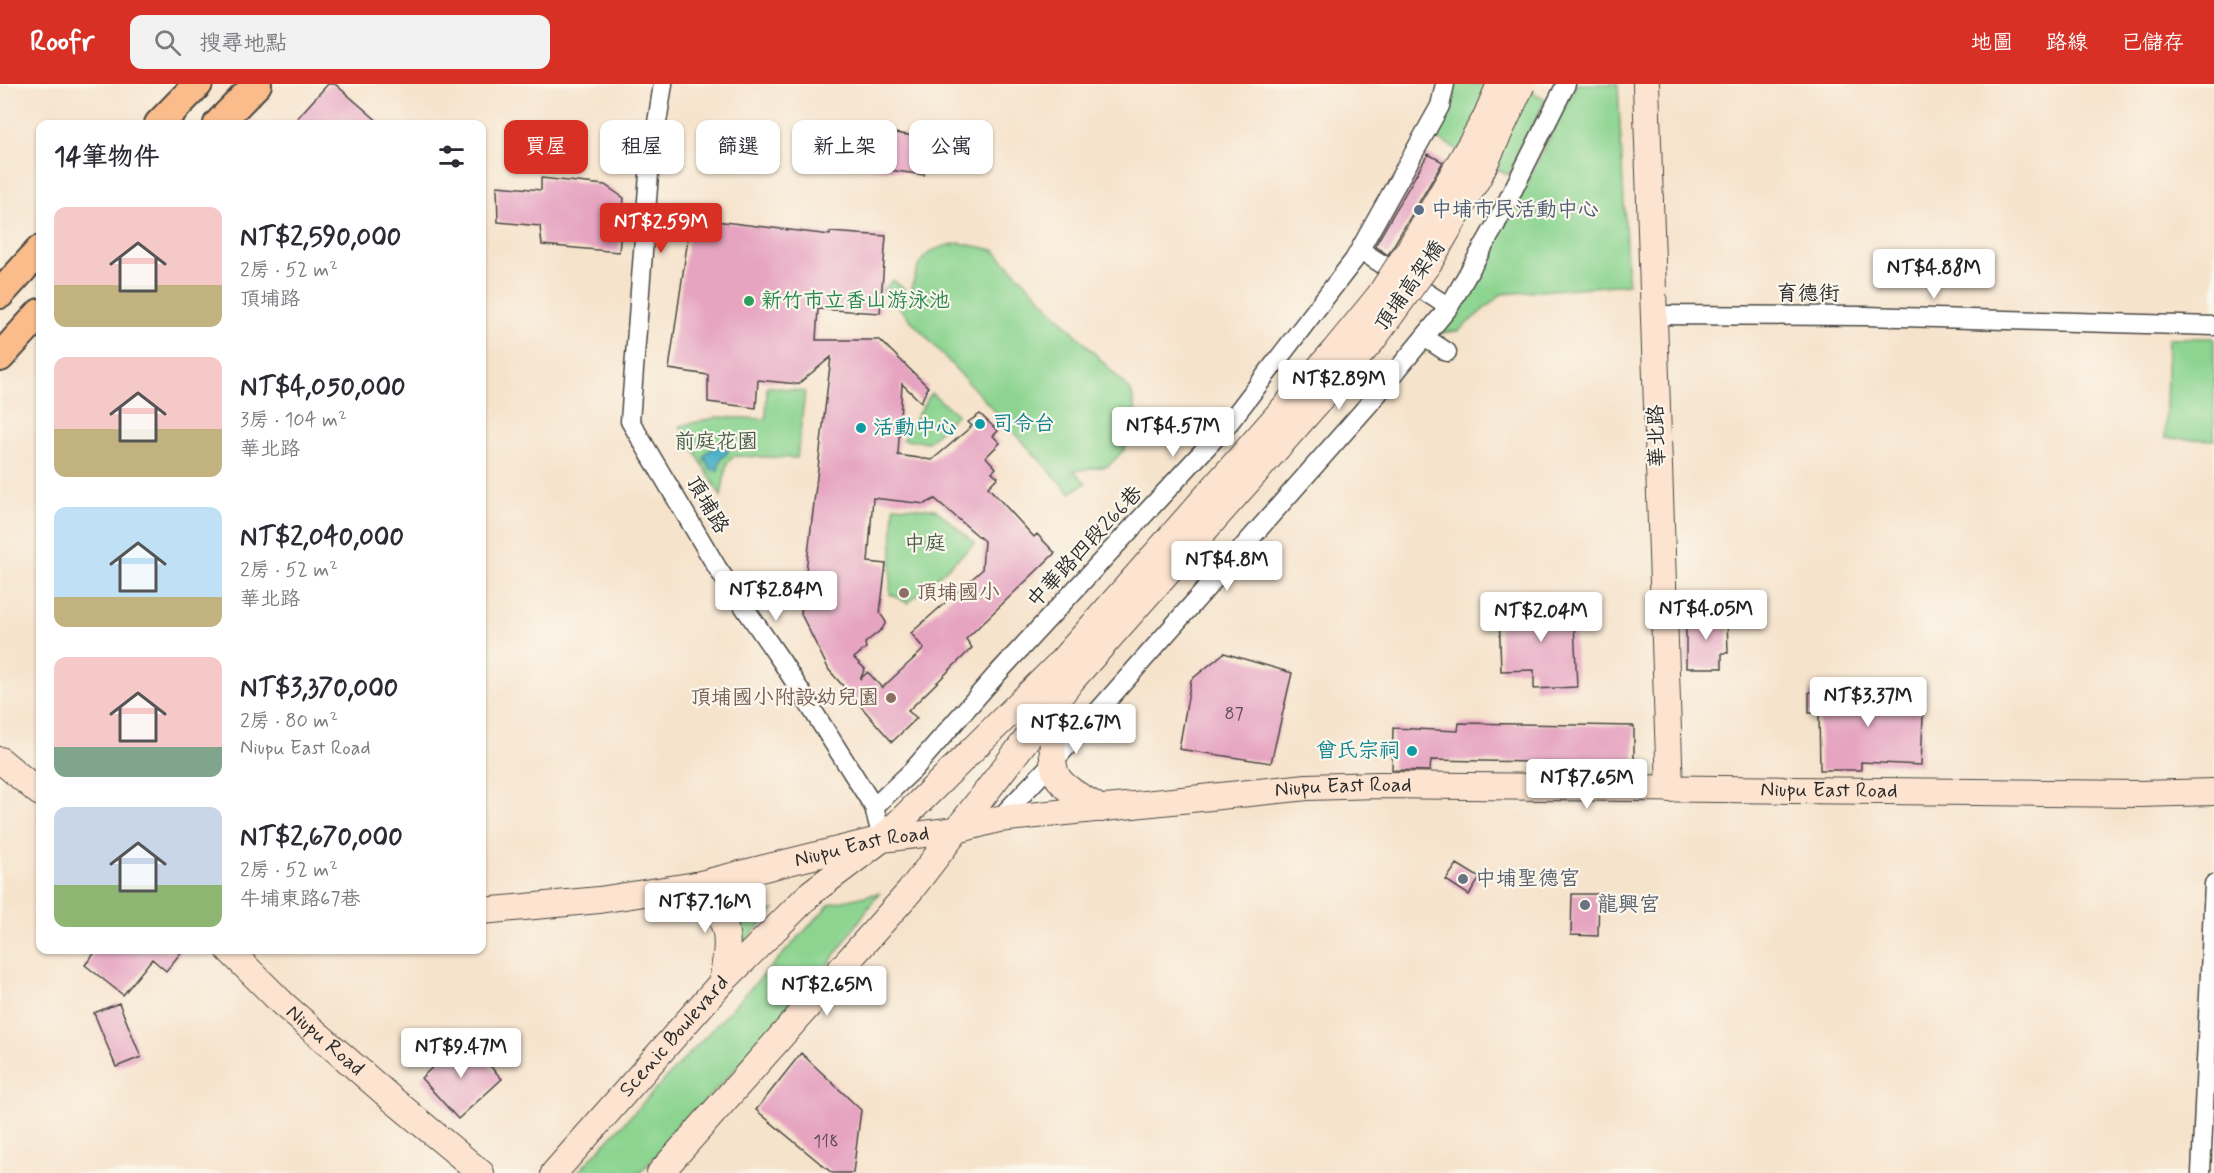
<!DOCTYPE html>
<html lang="zh-TW">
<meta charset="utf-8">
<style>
body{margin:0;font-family:Mynerve,"LXGW WenKai TC",sans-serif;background:#f2f2f3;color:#2b2b33;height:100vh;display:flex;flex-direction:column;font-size:22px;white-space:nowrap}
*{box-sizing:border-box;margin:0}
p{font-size:20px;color:#7c7c81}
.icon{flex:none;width:33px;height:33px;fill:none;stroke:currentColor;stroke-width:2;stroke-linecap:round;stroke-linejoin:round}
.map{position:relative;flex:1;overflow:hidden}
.panel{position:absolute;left:36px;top:36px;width:450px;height:834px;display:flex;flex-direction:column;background:#fff;border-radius:12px;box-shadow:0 2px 4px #0004}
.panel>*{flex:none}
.top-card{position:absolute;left:504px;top:36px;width:570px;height:54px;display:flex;gap:12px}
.price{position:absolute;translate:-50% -51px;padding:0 14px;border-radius:6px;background:#fff;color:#222;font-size:20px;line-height:39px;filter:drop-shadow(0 2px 3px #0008)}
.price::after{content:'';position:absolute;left:50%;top:36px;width:18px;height:14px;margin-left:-9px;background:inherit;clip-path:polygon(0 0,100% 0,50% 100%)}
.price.selected{background:#d93025;color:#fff}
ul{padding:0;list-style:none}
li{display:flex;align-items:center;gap:18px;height:150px;padding:0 18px}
li span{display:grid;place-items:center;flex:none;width:168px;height:120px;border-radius:12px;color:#555}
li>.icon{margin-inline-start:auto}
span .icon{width:72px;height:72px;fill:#fffc;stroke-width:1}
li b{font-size:26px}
h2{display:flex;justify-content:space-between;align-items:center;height:72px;padding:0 18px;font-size:26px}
.chip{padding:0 21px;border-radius:12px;background:#fff;box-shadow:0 2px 4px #0004;font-size:21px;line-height:54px}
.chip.selected{background:#d93025;color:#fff}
header{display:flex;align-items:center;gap:36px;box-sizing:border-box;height:84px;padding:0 30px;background:#d93025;color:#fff}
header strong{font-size:28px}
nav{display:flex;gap:33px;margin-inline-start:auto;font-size:21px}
.search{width:420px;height:54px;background:#f2f2f3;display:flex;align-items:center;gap:15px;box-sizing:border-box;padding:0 21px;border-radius:12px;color:#7c7c81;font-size:22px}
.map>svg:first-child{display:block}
.green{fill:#8cd490;stroke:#5c805e;stroke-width:1.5}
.water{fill:#48afc7;stroke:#3a6d79;stroke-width:1.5}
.building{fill:#e6a4c1;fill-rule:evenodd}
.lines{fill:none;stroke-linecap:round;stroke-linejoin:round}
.street-casing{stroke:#494743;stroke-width:21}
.secondary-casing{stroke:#494743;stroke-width:28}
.primary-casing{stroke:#494743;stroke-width:32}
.street{stroke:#fff;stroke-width:18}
.secondary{stroke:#fde4d0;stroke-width:26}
.primary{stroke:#f9bc8a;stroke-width:28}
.secondary-bridge-casing{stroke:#494743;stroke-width:28;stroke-linecap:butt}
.secondary-bridge{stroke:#fde4d0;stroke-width:26}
.service-dot{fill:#5c6f8a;stroke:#fbf7ec;stroke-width:2}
.leisure-dot{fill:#2e9e5b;stroke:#fbf7ec;stroke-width:2}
.culture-dot{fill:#0f9aa8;stroke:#fbf7ec;stroke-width:2}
.education-dot{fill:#8d6e63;stroke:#fbf7ec;stroke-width:2}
.worship-dot{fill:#6b7280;stroke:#fbf7ec;stroke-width:2}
.labels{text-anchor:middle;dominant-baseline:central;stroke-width:4.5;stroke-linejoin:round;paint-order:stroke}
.number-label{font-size:18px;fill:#5a4950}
.service-label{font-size:21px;fill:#4e5e75;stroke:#fbf7ec;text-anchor:start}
.street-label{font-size:21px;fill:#2b2b2b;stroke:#fbf7ec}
.leisure-label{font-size:21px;fill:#27864d;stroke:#fbf7ec;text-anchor:start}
.culture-label{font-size:21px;fill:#0d838f;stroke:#fbf7ec;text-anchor:start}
.park-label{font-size:21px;fill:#485e49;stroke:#fbf7ec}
.education-label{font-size:21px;fill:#785e54;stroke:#fbf7ec;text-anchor:start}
.worship-label{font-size:21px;fill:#5b616d;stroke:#fbf7ec;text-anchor:start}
</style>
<header>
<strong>Roofr</strong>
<div class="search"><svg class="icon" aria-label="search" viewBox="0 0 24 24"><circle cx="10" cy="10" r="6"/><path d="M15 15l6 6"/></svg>搜尋地點</div>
<nav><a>地圖</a><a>路線</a><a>已儲存</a></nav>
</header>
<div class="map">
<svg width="2214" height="1089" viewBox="0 0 2214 1089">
<rect width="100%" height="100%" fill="#fbf7ec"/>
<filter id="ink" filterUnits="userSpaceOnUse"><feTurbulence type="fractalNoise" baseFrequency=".0167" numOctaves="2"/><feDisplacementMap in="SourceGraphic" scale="12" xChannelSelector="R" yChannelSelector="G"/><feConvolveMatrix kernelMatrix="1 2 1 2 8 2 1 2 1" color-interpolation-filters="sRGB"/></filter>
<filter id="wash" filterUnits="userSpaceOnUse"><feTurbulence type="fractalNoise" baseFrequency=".008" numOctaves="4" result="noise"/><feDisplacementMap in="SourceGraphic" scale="24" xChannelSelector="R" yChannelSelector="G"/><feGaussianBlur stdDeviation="1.35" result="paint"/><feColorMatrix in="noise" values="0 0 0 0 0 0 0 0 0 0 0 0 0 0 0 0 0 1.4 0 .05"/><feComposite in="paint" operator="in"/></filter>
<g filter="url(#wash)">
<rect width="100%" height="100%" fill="#f6e3cc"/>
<path class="green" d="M1457,0h59l30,15 -37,76 -78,-39z
M1576,0h42l10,200 -126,10 -44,37 -18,2 82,-140z
M960,159l34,7 137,141 6,26 -3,12 -11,22 -15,15 -34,5 12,12 -16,10 -187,-203 10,-10 17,14c9,-35 12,-45 50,-51z
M2168,254h46v102l-49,-2z
M767,302l38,6 -8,66 -63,-2 -7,7 -6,33 -41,-70 38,-9 48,2z
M931,309l26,21 -29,28 -26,-2z
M894,422l41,3 40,34 -67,60 -18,-9z
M879,809l-57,80 -182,200h-63l253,-269z
M774,826l-34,37 -6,-30z"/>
<path class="water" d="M723,359l5,4v5l-8,8 -2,11 -7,-2 -7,-11 3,-6z"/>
<g id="blocks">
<path class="building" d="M328,0h7l46,40h-89z
M866,45l63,9 -5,37 -63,-9z
M1428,70l15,8 -55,93 -13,-9z
M541,94l64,7 19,13 -5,54 -77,-7 -2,-19 -42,-4 -1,-36 44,4z
M691,134l139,17v-3l56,4 -6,77 -62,-4 -2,31h64l48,47 -7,15 -19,-18 -4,71 34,5 40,-34 -4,-4 12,-8 18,17 -5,5 7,7 -14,14 10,11 -4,4 6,5 -10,10 46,50 3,-3 18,19 -89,86 6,9 -64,63 9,7 -25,24 -63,-72 -28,-56 30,-257 -33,27 -40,-4 -2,28 -48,-6v-27l-39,-6zM873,414l52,6 10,-5 49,42 -2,29 -71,63 13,16 -42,39 -14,-16 -8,7 5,-10 -11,-11 12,-10 -1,-5 17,-14 4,-7 -6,-9 6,-49 -18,-2z
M1573,518l4,85 -43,2v-19l-33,1 -2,-60 26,-1v-7z
M1686,532h41l1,37h-6v15h-36z
M1224,569l68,20 -21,90 -92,-14 12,-69z
M1873,607l51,2 -3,72 -60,-3v8h-41l-1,-57h-10v-21z
M1459,639l175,3v38l-203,-4 -1,11 -38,-1 1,-42 65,3z
M1457,780l23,14 -11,17 -23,-15z
M1572,810h27l-1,42 -27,-1z
M97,866h86l-17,21 -14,-12 -29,36 -38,-30z
M119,919l22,54 -25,10 -22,-54z
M464,954l38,41 -44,40 -37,-41z
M801,969l60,57 -8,63h-21l-76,-63z"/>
</g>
</g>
<g filter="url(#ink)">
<use href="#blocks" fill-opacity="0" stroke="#494743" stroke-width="1.5"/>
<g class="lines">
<g class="street-casing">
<path id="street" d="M663,0l-14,90 -19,247 88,148 64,93 92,145 8,32
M1360,166l89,57
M1653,231l212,1 349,10
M1424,253l23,15
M874,723l39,-37 84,-96 232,-251 125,-163 86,-154 5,-22
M999,735l55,-58 316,-358 79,-96 46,-81 71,-142
M2201,1089l13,-289"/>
</g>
<g class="secondary-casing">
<g id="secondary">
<path d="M1646,0l24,705"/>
<path d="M1056,615c-1,20 -7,56 0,75 6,15 32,26 45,35"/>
<path d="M0,676l40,33"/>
<path d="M696,801c34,39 35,46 26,97"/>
<path id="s1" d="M482,827l117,-11 97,-15 186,-46 75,-9 42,-11 308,-32 72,-2 759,9 76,-2"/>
<path id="s2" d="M229,866l54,54 109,95 89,74"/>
<path id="s3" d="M554,1089l168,-191 90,-90 70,-53 177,-175"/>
<path d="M660,1089l250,-282 162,-211"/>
</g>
</g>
<g class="primary-casing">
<path id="primary" d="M159,40l39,-40
M218,40l39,-40
M0,210l40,-44
M0,273l40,-44"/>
</g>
<use href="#street" class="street"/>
<use href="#secondary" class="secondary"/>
<use href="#primary" class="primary"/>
<g class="secondary-bridge-casing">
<path id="secondary-bridge" d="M1059,580l275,-313 45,-55 31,-48 75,-129 15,-35
M1072,596l300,-339 58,-80 49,-85 43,-92"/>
</g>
<use href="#secondary-bridge" class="secondary-bridge"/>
</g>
</g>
<circle class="service-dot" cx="1419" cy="126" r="6"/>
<circle class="leisure-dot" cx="749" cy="217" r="6"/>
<g class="culture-dot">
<circle cx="980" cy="340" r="6"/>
<circle cx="861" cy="344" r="6"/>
<circle cx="1412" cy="667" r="6"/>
</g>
<g class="education-dot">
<circle cx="904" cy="509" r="6"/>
<circle cx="891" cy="614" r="6"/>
</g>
<g class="worship-dot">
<circle cx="1463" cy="795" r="6"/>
<circle cx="1585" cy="821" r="6"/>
</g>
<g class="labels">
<g class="number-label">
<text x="1234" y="630">87</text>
<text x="826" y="1058">118</text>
</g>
<g class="service-label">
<text x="1431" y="126">中埔市民活動中心</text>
</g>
<g class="street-label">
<text transform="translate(1410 202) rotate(-55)">頂埔高架橋</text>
<text x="1808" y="210">育德街</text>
<text transform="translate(1657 352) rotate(-92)">華北路</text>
<text transform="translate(707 421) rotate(59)">頂埔路</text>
<text transform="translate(1085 463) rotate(-47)">中華路四段266巷</text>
<text stroke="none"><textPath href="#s1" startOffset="872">Niupu East Road</textPath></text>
<text stroke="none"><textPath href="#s1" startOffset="1358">Niupu East Road</textPath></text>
<text stroke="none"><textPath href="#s1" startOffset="386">Niupu East Road</textPath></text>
<text stroke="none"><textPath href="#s3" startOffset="182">Scenic Boulevard</textPath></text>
<text stroke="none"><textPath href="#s2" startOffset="132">Niupu Road</textPath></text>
</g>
<g class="leisure-label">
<text x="761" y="217">新竹市立香山游泳池</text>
</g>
<g class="culture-label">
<text x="992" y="340">司令台</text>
<text x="873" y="344">活動中心</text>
<text x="1400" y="667" text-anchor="end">曾氏宗祠</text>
</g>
<g class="park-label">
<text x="716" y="358">前庭花園</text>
<text x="925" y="460">中庭</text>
</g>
<g class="education-label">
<text x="916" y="509">頂埔國小</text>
<text x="879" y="614" text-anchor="end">頂埔國小附設幼兒園</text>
</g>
<g class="worship-label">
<text x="1475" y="795">中埔聖德宮</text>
<text x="1597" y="821">龍興宮</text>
</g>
</g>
</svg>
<b class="price selected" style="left:661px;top:170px">NT$2.59M</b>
<b class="price" style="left:1934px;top:216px">NT$4.88M</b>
<b class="price" style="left:1339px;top:327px">NT$2.89M</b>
<b class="price" style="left:1173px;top:374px">NT$4.57M</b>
<b class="price" style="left:1227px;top:508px">NT$4.8M</b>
<b class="price" style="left:776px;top:538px">NT$2.84M</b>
<b class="price" style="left:1706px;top:557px">NT$4.05M</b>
<b class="price" style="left:1541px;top:559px">NT$2.04M</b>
<b class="price" style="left:1868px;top:644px">NT$3.37M</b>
<b class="price" style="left:1076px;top:671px">NT$2.67M</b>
<b class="price" style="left:1587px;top:726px">NT$7.65M</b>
<b class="price" style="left:705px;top:850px">NT$7.16M</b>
<b class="price" style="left:827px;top:933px">NT$2.65M</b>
<b class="price" style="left:461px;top:995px">NT$9.47M</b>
<div class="top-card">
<a class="chip selected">買屋</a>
<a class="chip">租屋</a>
<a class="chip">篩選</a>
<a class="chip">新上架</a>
<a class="chip">公寓</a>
</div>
<section class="panel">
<h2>14筆物件<svg class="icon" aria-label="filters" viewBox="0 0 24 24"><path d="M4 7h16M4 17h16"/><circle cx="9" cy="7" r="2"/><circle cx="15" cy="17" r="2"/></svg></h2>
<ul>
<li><span style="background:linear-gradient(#f6c9c9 65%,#c2b280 0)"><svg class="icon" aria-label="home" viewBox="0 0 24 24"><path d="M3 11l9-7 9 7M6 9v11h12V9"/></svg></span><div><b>NT$2,590,000</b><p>2房 · 52 m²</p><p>頂埔路</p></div></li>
<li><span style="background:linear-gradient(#f6c9c9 60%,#c2b280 0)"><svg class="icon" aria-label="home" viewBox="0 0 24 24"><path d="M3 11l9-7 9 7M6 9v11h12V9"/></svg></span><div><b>NT$4,050,000</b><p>3房 · 104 m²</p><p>華北路</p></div></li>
<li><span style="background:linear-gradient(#bfe0f5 75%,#c2b280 0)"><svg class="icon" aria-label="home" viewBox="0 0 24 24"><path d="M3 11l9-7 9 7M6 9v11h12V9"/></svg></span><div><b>NT$2,040,000</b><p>2房 · 52 m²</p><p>華北路</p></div></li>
<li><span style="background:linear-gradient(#f6c9c9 75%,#7fa58c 0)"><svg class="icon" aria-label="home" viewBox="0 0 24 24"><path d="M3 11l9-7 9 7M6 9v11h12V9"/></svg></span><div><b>NT$3,370,000</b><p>2房 · 80 m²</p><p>Niupu East Road</p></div></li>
<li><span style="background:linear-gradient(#c9d6e8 65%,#8fb573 0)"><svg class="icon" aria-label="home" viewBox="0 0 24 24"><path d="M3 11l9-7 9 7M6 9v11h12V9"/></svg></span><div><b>NT$2,670,000</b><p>2房 · 52 m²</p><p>牛埔東路67巷</p></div></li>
</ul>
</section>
</div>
